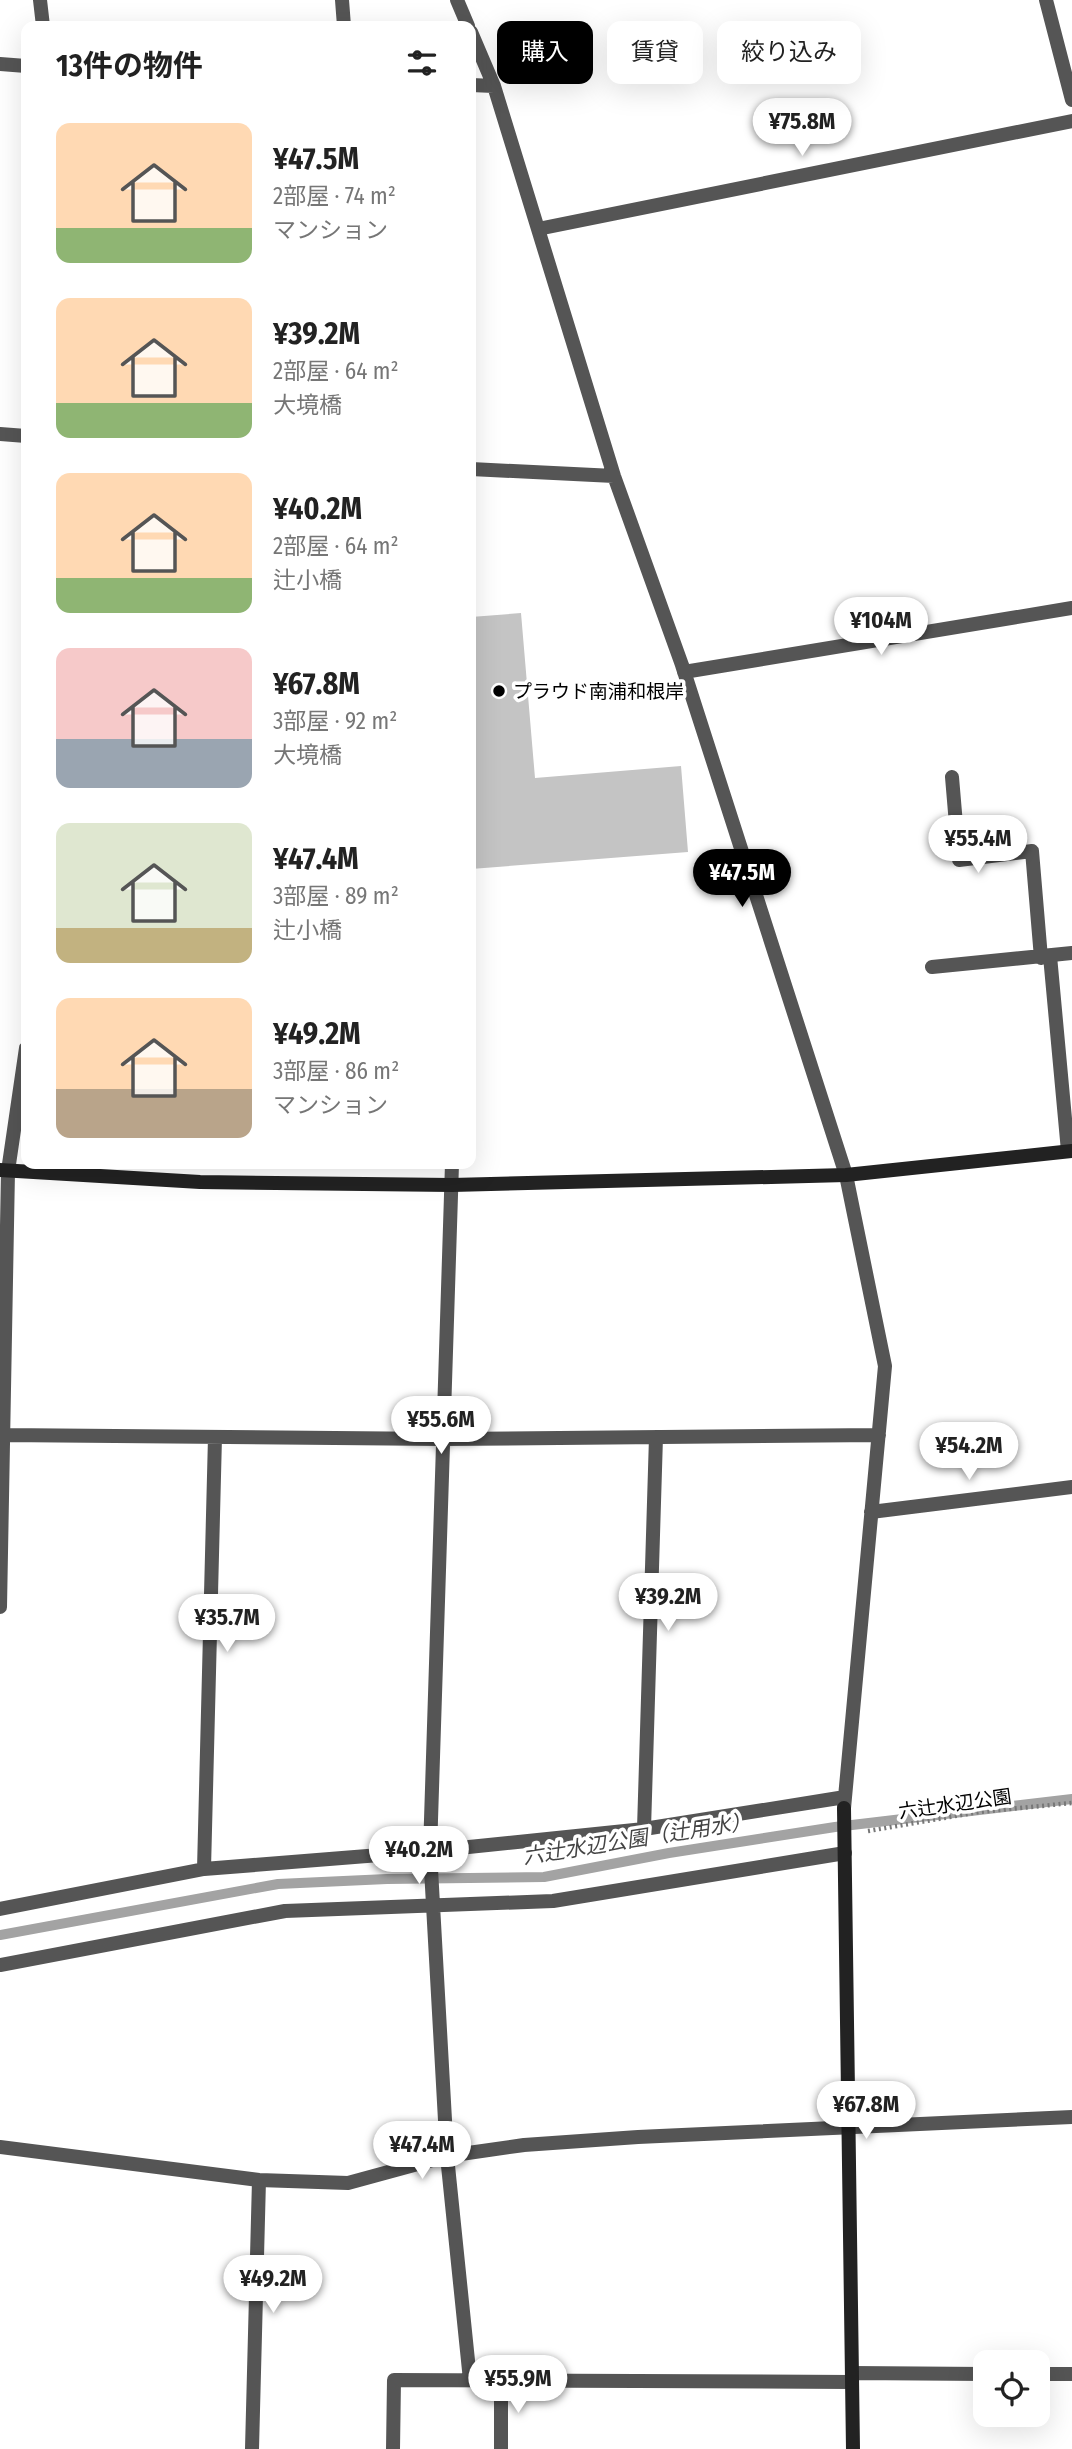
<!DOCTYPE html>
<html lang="ja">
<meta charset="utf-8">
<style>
body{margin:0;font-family:"Fira Sans Condensed","Noto Sans JP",sans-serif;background:#f2f2f2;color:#222;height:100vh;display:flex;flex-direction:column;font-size:26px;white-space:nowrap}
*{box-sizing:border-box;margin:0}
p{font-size:23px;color:#767676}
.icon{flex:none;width:38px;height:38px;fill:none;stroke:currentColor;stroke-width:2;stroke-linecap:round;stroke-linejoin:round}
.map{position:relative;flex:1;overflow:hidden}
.panel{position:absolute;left:21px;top:21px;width:455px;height:1148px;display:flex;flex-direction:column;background:#fff;border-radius:14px;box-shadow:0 7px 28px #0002}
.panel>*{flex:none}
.banner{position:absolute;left:497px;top:21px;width:469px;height:63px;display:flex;gap:14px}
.tools{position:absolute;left:973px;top:2350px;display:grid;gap:14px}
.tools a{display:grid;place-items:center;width:77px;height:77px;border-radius:14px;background:#fff;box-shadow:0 7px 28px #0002;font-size:35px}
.price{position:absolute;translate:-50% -60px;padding:0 16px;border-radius:24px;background:#fff;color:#222;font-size:23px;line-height:46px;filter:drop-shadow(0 2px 4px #0008)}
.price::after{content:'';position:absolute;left:50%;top:42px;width:21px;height:16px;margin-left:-10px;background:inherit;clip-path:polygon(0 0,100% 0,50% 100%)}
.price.active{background:#000;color:#fff}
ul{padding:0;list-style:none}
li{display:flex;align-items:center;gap:21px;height:175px;padding:0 35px}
li span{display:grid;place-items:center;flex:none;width:196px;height:140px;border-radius:14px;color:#555}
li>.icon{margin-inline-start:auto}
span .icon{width:84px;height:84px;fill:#fffc;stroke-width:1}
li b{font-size:30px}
h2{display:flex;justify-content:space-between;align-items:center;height:84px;padding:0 35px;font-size:30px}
.chip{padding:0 24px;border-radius:14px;background:#fff;box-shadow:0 7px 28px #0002;font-size:24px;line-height:63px}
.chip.active{background:#000;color:#fff}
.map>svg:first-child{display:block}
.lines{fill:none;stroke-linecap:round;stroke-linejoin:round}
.stream{stroke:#a3a3a3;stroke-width:10}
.building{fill:#c4c4c4}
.path{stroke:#777;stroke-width:4.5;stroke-dasharray:2 3.5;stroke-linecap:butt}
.street{stroke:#555;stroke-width:14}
.secondary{stroke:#222;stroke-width:14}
.poi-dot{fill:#000;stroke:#fff;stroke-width:2.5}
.labels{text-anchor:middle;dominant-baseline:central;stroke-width:7;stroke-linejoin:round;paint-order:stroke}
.poi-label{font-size:19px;fill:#000;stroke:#fff;text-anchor:start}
.street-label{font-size:19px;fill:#000;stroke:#fff}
.water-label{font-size:21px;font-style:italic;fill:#444;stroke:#fff}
</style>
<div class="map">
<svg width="1072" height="2449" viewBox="0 0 1072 2449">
<rect width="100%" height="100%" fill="#fff"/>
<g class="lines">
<path class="stream" d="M0,1935l278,-51 109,-5 157,-2 125,-24 166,-26 237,-28"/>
</g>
<path class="building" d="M521,613l14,165 146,-12 7,86 -217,17v-252z"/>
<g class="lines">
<path class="path" d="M868,1831l111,-19 93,-9"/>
<path class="street" d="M40,0l3,26
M342,0l2,26
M457,0l11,26
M1046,0l26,100
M471,32l23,54 120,390 68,189 164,510 39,191 -41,442
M0,64l26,2
M471,85l23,1
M538,229l534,-108
M0,434l26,2
M471,469l143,7
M684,672l388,-64
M952,777l7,83 73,-9 9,107
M1050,956l18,195
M932,967l140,-14
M452,1164l-22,687 17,305 23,224
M3,1435l439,4 437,-4
M871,1512l201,-25
M0,1607l8,-436 18,-123
M644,1829l12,-392
M204,1869l11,-432
M0,1909l204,-40 226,-18 214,-22 201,-32
M0,1965l285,-54 268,-10 292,-48
M0,2147l259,33 89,3 99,-27 77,-11 114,-8 434,-20
M852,2373l133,1
M1038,2374h34
M501,2380v69
M252,2449l7,-269
M393,2449l1,-69 458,2"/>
<path class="secondary" d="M0,1170l200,12 252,3 394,-10 226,-24
M844,1808l9,641"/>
</g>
<circle class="poi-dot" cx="499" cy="691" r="7"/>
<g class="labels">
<g class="poi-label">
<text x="513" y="691">プラウド南浦和根岸</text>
</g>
<g class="street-label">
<text transform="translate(955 1804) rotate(-8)">六辻水辺公園</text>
</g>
<g class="water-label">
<text transform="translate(637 1839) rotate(-9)">六辻水辺公園（辻用水）</text>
</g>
</g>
</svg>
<div class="tools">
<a><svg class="icon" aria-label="locate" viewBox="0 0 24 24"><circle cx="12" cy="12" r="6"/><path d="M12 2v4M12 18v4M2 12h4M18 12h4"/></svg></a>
</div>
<b class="price" style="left:802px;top:158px">¥75.8M</b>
<b class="price" style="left:881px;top:657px">¥104M</b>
<b class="price" style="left:978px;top:875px">¥55.4M</b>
<b class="price active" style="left:742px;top:909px">¥47.5M</b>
<b class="price" style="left:441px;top:1456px">¥55.6M</b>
<b class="price" style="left:969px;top:1482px">¥54.2M</b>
<b class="price" style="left:668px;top:1633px">¥39.2M</b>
<b class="price" style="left:227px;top:1654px">¥35.7M</b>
<b class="price" style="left:419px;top:1886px">¥40.2M</b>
<b class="price" style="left:866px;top:2141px">¥67.8M</b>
<b class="price" style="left:422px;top:2181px">¥47.4M</b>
<b class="price" style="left:273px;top:2315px">¥49.2M</b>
<b class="price" style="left:518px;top:2415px">¥55.9M</b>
<div class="banner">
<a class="chip active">購入</a>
<a class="chip">賃貸</a>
<a class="chip">絞り込み</a>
</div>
<section class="panel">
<h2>13件の物件<svg class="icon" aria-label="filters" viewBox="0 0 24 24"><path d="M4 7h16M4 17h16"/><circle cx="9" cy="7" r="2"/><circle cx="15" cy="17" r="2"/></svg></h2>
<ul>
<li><span style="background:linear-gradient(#ffd9b3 75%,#8fb573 0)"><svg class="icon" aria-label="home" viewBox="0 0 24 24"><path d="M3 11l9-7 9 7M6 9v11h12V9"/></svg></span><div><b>¥47.5M</b><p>2部屋 · 74 m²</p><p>マンション</p></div></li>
<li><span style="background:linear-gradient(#ffd9b3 75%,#8fb573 0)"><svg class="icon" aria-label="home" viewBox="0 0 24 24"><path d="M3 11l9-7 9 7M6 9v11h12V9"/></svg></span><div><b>¥39.2M</b><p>2部屋 · 64 m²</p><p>大境橋</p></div></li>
<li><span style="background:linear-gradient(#ffd9b3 75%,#8fb573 0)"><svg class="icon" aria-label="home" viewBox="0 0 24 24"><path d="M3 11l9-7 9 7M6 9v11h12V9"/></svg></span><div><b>¥40.2M</b><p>2部屋 · 64 m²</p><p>辻小橋</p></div></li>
<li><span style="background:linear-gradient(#f6c9c9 65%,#9aa5b1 0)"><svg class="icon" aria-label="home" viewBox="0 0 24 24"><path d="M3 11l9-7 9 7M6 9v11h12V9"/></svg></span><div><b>¥67.8M</b><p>3部屋 · 92 m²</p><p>大境橋</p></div></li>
<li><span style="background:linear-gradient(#dfe7d0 75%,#c2b280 0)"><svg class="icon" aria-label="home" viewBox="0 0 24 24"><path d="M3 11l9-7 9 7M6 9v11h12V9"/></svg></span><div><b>¥47.4M</b><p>3部屋 · 89 m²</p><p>辻小橋</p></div></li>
<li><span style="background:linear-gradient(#ffd9b3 65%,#b9a48a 0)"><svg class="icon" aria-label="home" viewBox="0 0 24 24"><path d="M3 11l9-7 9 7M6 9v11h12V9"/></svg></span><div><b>¥49.2M</b><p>3部屋 · 86 m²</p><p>マンション</p></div></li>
</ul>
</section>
</div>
